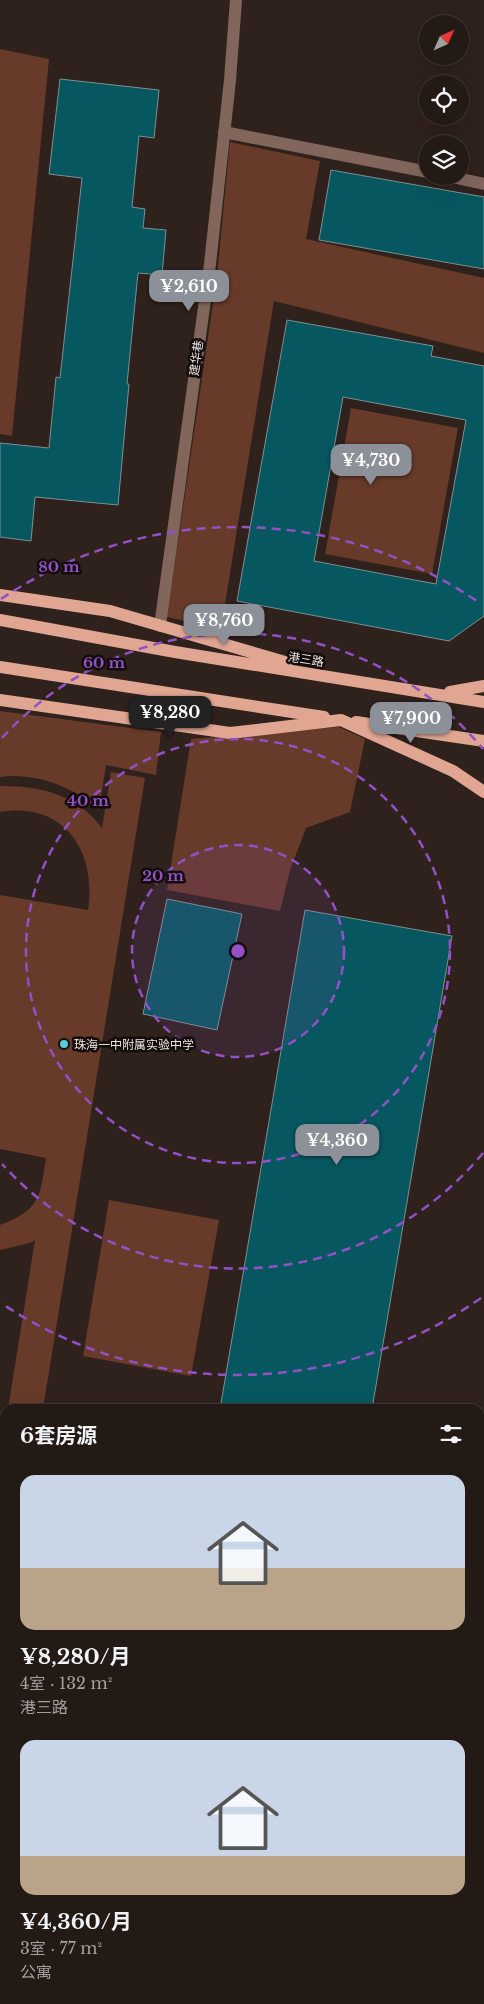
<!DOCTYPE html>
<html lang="zh">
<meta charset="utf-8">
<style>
body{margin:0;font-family:"Libre Baskerville","Noto Sans SC",serif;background:#2b221e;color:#f1f3f6;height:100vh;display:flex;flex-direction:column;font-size:19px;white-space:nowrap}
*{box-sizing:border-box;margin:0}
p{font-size:16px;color:#a3a0a0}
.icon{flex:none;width:28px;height:28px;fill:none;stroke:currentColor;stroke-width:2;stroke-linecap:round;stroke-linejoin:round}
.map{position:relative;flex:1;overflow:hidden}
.details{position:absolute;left:0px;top:1404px;width:485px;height:601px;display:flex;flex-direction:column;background:#231915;border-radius:15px 15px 0 0;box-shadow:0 5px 20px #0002,0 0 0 1px #403834}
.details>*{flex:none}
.needle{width:32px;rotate:45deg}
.tools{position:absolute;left:419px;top:15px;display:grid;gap:10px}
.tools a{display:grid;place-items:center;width:50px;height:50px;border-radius:50%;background:#231915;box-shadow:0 5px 20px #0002,0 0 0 1px #403834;font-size:25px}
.price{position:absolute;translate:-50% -42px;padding:0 11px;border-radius:10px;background:#8c9099;color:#fff;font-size:16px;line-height:32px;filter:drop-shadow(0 1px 2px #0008)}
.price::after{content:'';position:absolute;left:50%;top:30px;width:15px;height:11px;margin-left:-8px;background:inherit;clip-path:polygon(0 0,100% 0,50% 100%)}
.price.on{background:#222;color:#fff}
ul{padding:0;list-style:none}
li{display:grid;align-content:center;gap:10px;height:265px;padding:0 20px}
li span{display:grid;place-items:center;height:155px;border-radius:15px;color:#555}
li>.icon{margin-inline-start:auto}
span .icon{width:90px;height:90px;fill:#fffc;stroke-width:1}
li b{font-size:21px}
h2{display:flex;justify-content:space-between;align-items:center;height:60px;padding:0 20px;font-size:21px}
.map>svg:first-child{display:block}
.green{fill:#673a29}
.building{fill:#075760;stroke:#7d9093;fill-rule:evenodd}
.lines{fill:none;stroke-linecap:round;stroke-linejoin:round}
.minor{stroke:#82665c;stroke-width:12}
.major{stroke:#e0a692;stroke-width:12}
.rail{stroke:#cec4c0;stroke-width:4;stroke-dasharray:8 4;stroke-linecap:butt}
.ring{fill:none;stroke:#9251c6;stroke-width:2.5;stroke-dasharray:9 6}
.poi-dot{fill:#53cbda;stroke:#120c0a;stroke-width:2}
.labels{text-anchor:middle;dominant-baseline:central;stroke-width:5;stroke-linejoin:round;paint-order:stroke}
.street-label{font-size:12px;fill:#ede4e0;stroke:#120c0a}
.poi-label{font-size:12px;fill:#ede4e0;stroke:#120c0a;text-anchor:start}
.centre{fill:#9251c6;stroke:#120c0a;stroke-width:2.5}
.ring-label{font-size:15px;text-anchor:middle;font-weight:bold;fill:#9251c6;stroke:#120c0a;stroke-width:5;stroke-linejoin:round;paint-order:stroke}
</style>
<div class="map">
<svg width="484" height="2004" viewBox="0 0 484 2004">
<rect width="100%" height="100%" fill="#2f211c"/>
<path class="green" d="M0,49l49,10 -37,377 -12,-2z
M230,142l90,19 -14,78 178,39v75l-210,-52 -53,328 -54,-12 50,-341z
M351,408l107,20 -26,146 -107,-20z
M0,711l161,21 -5,43 -50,-10 -7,45c-24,-23 -65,-38 -99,-33z
M339,727l26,12 -15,73 -44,16 -16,42 -10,41 -113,-21 24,-151z
M111,772l34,6 -102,631h-35l27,-169 -5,3 -30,7v-25c40,-15 40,-28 46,-67l-46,-9v-254l88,15c9,-59 -24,-109 -88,-98v-26c39,-1 78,9 102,42z
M109,1200l110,20 -28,156 -108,-20z
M0,1944l5,1v55h51l8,4h-64z
M72,2000h86l-1,4h-78z
M260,2000h123l-1,4h-123z"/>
<path class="building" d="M60,79l99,11 -5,48 -15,-2 -7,71 13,2 -2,19 23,2 -4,45 -24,-2 -11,111h2l-11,121 -83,-8 -4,44 -31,-4v-94l49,5 7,-71 4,1 22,-200 -33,-4z
M331,170l153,27v72l-165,-29z
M287,320l146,26 -2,10 53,10v250l-35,25 -212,-40zM343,397l123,23 -30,164 -122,-23z
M167,899l75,15 -25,116 -74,-16z
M305,910l147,26 -80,473h-152z"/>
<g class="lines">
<path class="minor" d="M224,132l204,40
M447,176l37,8
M160,626l50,-362 20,-184 6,-80"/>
<path class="major" d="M0,595l110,16 182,53
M0,620l175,32 309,50
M0,667l324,50
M450,692l34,-6
M0,700l230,33 111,-13 112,51 31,21
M356,722l128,19
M480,1516l4,-22
M393,2004v-4"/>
<path class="rail" d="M480,1829l4,-22
M480,1957l4,-22
M448,2004l1,-4
M471,2004l1,-4"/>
</g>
<circle cx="238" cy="951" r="106" fill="#9251c6" fill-opacity=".12"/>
<g class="ring">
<circle cx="238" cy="951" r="106"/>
<circle cx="238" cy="951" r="212"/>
<path d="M483 1153A318 318 0 0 1 2 1164M2 738A318 318 0 0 1 483 749"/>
<path d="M481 1298A424 424 0 0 1 1 1303M1 599A424 424 0 0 1 481 604"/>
</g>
<circle class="poi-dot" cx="64" cy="1044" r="5"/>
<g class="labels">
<g class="street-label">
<text transform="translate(196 358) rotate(-82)">建华巷</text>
<text transform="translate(306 659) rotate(9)">港三路</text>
</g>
<g class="poi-label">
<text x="74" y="1044">珠海一中附属实验中学</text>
</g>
</g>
<circle cx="238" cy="951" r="8" class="centre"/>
<g class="ring-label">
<text x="59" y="572">80 m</text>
<text x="104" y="668">60 m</text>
<text x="88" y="806">40 m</text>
<text x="163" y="881">20 m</text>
</g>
</svg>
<div class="tools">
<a><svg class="needle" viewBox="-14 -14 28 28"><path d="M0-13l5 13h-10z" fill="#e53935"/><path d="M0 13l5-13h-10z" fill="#a3a0a0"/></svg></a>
<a><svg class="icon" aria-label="locate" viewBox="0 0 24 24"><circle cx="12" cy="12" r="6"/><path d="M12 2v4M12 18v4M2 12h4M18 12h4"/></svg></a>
<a><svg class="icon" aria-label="layers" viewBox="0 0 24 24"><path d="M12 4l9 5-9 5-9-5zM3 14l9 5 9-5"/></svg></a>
</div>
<b class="price" style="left:189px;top:312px">¥2,610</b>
<b class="price" style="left:371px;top:486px">¥4,730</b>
<b class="price" style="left:224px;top:646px">¥8,760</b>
<b class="price on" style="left:170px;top:738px">¥8,280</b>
<b class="price" style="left:411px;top:744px">¥7,900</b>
<b class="price" style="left:337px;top:1166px">¥4,360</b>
<section class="details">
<h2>6套房源<svg class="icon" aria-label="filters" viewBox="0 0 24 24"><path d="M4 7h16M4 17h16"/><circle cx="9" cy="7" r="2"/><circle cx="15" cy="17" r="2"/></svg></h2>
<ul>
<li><span style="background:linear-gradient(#c9d6e8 60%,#b9a48a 0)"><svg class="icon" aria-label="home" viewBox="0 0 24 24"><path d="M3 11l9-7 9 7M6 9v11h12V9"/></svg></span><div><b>¥8,280/月</b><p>4室 · 132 m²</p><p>港三路</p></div></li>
<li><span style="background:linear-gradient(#c9d6e8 75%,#b9a48a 0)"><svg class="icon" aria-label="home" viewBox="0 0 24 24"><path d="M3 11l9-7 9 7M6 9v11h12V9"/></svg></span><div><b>¥4,360/月</b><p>3室 · 77 m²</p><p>公寓</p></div></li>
</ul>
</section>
</div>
